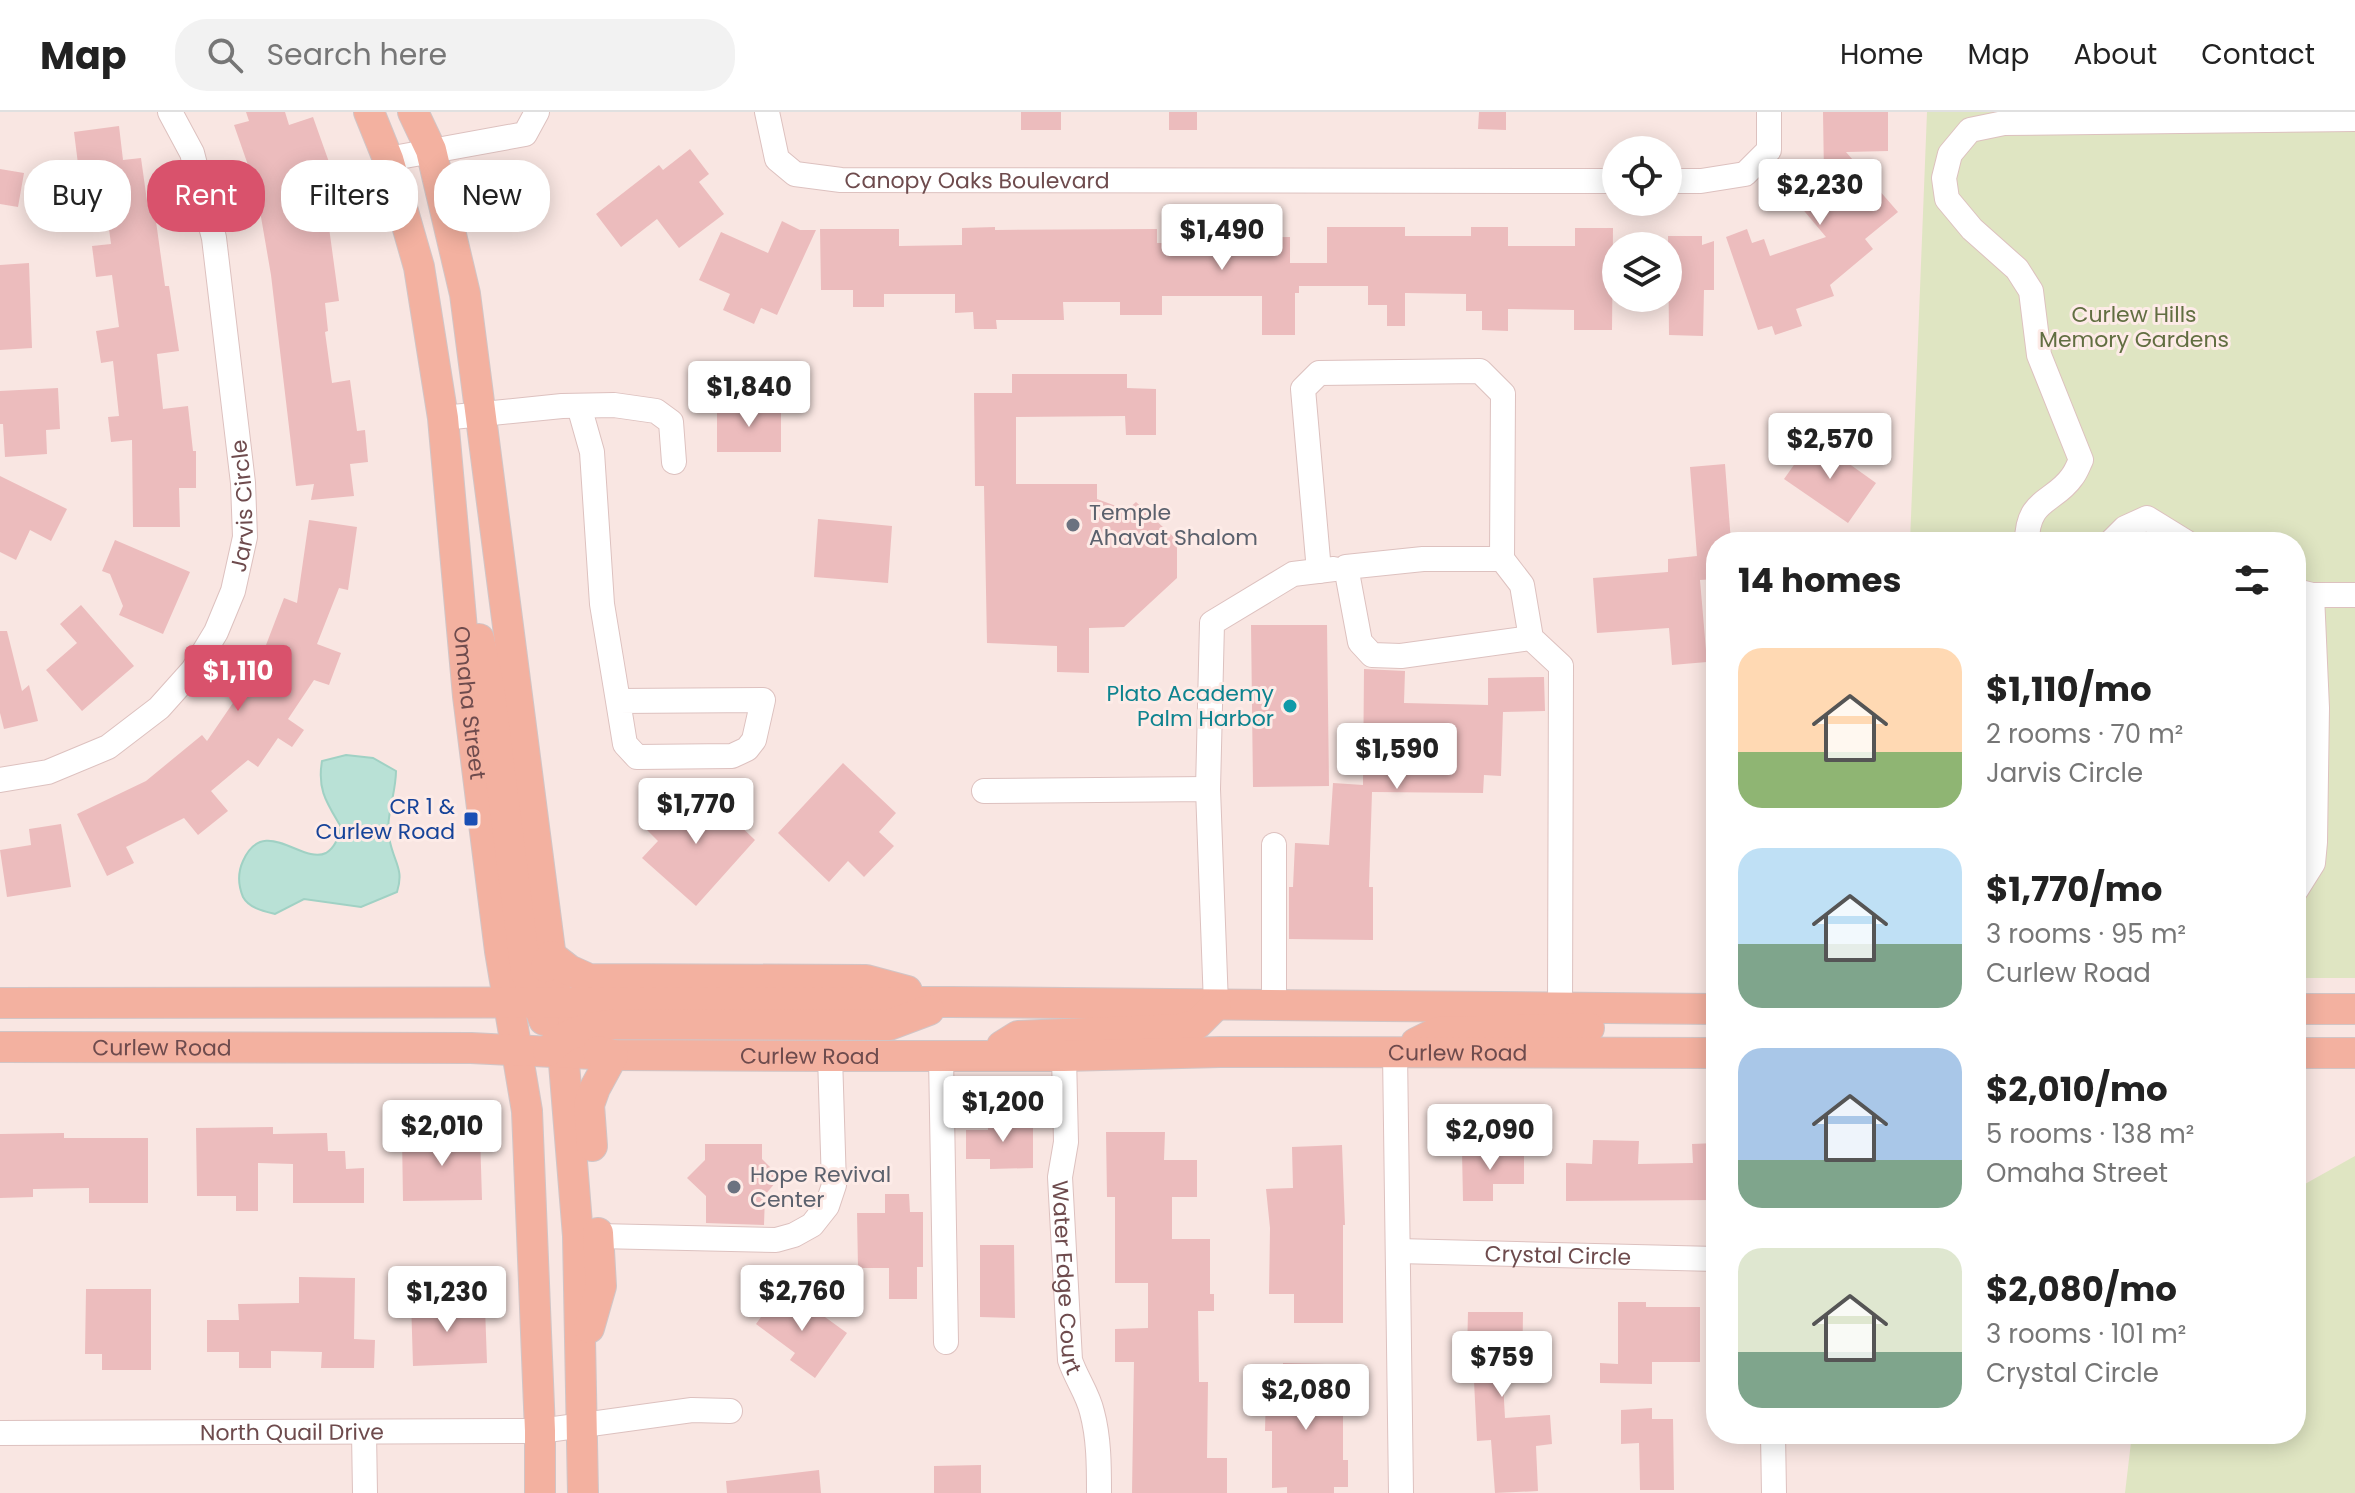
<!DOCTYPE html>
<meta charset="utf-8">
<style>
body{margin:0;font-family:Poppins,sans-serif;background:#f2f2f2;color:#222;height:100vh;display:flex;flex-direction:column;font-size:30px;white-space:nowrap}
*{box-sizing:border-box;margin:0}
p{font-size:26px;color:#767676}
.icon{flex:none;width:44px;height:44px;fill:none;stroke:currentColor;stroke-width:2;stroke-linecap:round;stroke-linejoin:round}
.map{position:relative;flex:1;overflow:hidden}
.sheet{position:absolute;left:1706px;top:420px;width:600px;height:912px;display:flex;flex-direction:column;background:#fff;border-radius:32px;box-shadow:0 4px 20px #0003}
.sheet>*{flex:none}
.banner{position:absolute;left:24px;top:48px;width:760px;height:72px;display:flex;gap:16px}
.controls{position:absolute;left:1602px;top:24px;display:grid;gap:16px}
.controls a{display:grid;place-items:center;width:80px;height:80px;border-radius:50%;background:#fff;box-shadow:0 4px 20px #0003;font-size:40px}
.price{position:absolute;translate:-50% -68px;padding:0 18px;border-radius:8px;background:#fff;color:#222;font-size:26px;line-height:52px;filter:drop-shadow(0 2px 4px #0008)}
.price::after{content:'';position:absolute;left:50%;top:48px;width:24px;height:18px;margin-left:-12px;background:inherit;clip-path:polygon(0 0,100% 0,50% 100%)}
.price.selected{background:#d9526c;color:#fff}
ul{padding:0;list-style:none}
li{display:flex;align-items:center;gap:24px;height:200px;padding:0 32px}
li span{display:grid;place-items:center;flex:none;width:224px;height:160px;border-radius:24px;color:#555}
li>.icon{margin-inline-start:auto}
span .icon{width:96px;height:96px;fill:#fffc;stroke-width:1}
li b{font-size:34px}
h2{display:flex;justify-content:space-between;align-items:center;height:96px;padding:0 32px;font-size:34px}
.tag{padding:0 28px;border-radius:32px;background:#fff;box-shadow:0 4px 20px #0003;font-size:28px;line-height:72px}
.tag.selected{background:#d9526c;color:#fff}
header{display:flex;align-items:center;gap:48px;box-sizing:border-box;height:112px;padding:0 40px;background:#fff;border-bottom:2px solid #e0e0e0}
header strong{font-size:38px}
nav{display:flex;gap:44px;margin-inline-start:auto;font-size:28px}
.search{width:560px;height:72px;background:#f2f2f2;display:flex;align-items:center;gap:20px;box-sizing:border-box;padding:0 28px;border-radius:32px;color:#767676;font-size:30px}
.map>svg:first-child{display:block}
.green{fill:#dfe5c2}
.water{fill:#b9e1d6;stroke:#a0d1c4;stroke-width:2}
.building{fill:#ecbcbd}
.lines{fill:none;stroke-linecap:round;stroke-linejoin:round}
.minor-casing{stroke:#ddc1bf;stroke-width:26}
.major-casing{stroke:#d1c5c6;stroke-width:32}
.minor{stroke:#fff;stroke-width:24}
.major{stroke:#f3b1a0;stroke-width:30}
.worship-dot{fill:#6b7280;stroke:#fdebe7;stroke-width:3}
.culture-dot{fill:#0f9aa8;stroke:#fdebe7;stroke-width:3}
.transit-dot{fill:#1a4fb4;stroke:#fdebe7;stroke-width:3}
.labels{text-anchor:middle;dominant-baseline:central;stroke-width:6;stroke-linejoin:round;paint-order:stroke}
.street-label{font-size:22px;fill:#6e4b4d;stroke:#fdebe7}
.park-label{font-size:22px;fill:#616e41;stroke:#fdebe7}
.worship-label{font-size:22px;fill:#5b616d;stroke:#fdebe7;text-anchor:start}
.culture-label{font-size:22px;fill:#0d838f;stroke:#fdebe7;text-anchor:end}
.transit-label{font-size:22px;fill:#164399;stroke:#fdebe7;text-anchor:end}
</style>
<header>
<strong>Map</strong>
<div class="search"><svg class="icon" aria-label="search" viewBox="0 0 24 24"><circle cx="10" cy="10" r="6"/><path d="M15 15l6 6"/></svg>Search here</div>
<nav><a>Home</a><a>Map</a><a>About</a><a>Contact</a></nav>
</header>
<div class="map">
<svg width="2355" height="1381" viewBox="0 0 2355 1381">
<rect width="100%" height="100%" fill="#f9e6e2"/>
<path class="green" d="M1927,0h428v866h-59v-436h-386z
M2355,1044v337h-230l7,-59h164v-245z"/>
<path class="water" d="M346,643l27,3 23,13c0,24 -12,48 -6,71 5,22 14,28 7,50l-36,15 -57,-8 -29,15c-12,-3 -26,-6 -32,-17 -5,-12 -5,-25 0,-36 21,-47 59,4 83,-8 10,-6 12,-16 15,-26 -14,-24 -24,-37 -19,-66z"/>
<path class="building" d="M246,0h39l4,13 24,-8 22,62h4l2,17 -16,2 14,103 -14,2 3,28 -3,1 7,51 18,-3 7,51 8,-1 3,32 -18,2 4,32 -43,4 3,-16 -18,2 -25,-211 -15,-87 -22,-63 15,-4z
M1021,0h40v18h-40z
M1169,0h28v18h-28z
M1479,0h27v18l-28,-1z
M1823,0h65v39l-42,1 52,60 -33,27 8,10 -43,36 4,11 -38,13 6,17 -27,9 -3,-9 -14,4 -32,-93 21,-8 5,14 12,-4 6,17 56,-19 -31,-37 29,-24z
M119,14l4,34 18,-2 7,50 6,-1 11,79h4l10,65 -22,3 6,55 25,-3 5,45h3v37h-17l1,39h-47l-1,-87 -21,2 -3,-25 11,-1 -6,-55 -12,2 -5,-32 23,-4 -7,-52 -16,2 -4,-31 19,-2 -6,-46 -39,5 -4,-29 17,-2 -5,-40z
M690,37l19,25 -10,8 25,32 -45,34 -22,-29 -36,28 -25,-33 63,-49 4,5z
M0,57l24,4 -6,34 -18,-3z
M782,109l18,9h16l-39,85 -16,-7 -7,16 -31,-14 7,-16 -31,-14 22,-48 47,21z
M995,115v3l162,-1v14h63v-5l70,-1v26h37v-36h78v9h66v-9h37v19h67v-18h38l-1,102h-38v-20l-66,-1v22l-26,-1v-19h-16v-17l-61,-1v33h-18v-21h-19v-19h-69v7h-4v42h-33v-39h-100v19h-42v-13h-57l1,18h-68l1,9h-23l-1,-17 -18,1v-19h-71v13h-31v-17h-32l-1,-61h79v17l63,-1v-17z
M1668,124h34v9l12,-4v49h-10l-1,46 -34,-1z
M29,151l3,85 -32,2v-85z
M1012,262h115v14l29,1v46h-30l-1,-19 -109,1v67h81v15l30,11 9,-8 41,38v38l-53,49 -35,1v45l-32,-1v-26l-70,-3 -3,-157h-9l-1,-93h38z
M58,276l2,41 -14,1 1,24 -42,3 -2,-33h-3v-33z
M781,293v47h-64v-46z
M1813,326l63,45 -28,40 -64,-44z
M1725,352l6,78h-15v37l-16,1 7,82 -35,3 -3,-37 -72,5 -4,-55 75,-6v-13l29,-3 -7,-89z
M0,364l67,33 -16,32 -21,-11 -14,30 -16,-8z
M818,407l74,7 -4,57 -74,-6z
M309,408l48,7 -9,63 -9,-2 -22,56 24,9 -12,32 -15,-5 -26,39 16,11 -12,17 -14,-9 -20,29 -10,-7 -37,31 17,20 -30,24 -14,-17 -58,29 8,16 -27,13 -30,-62 69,-33 56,-46 5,6 51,-75 26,-68 13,5z
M115,428l75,32 -27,62 -44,-19 4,-9 -13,-32 -8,-3z
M81,493l53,61 -52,45 -36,-41 31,-27 -17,-19z
M1251,513h76l2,161 -76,1z
M0,519h7l15,60 7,-6 9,36 -34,8 -4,-16z
M1364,557l41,2 -1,32 84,2v-27l56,-1 1,34 -42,1 -2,64 -17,-1 -1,18 -111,-1 -3,95h4v53l-84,-1v-52h4l2,-44 34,2 4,-62 30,2z
M843,651l53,50 -17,19 15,14 -30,31 -16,-16 -19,21 -51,-49z
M704,679l51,49 -59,66 -54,-48 16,-17 -11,-11 25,-28 12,11z
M61,712l10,63 -64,10 -7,-47 31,-5 -2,-16z
M988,1007h45v49l-43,1v-10h-24v-29h22z
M273,1015v7l54,-1 1,18h17l1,18 18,-1v35h-71v-39l-35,-1v48h-22v-15h-39l-1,-68z
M1106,1020h59l-1,28h33v37h-25v42h38v55h4v17h-16l1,71h9l-1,76h20v35h-95l2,-131h-19v-33l33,-1v-45h-33v-86h-8z
M64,1021v5h84v65h-59v-15l-56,1v8l-33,1v-64z
M480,1022l2,66 -79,1 -1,-65z
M1593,1028l46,1 -1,23 55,-1 -1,-19 24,-1v57l-150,1v-38l26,1z
M705,1032h57v15l18,18 -15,18 -1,30 -58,-2v-27l-19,-18 18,-18z
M1342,1033l3,80h-2v98h-49v-29h-25l1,-66 -4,-39 27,-1 -1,-41z
M1524,1038v34h-31v17h-30l-1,-50z
M885,1082h24l1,18h13v55h-6v32h-28v-31h-31l-1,-55h28z
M980,1133h34l1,73 -35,-1z
M299,1165l56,1 -1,61 21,1 -1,28h-53l1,-16 -51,-1v17h-32v-16h-32v-32h32l-1,-16 61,-1z
M86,1177h65v81h-49v-16h-17z
M777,1183l13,10 6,-9 51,37 -32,45 -25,-18 5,-7 -39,-29z
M445,1185l1,12 39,-2 2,56 -74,3 -2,-67z
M1618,1190h28v5h54v55h-48v22l-52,-1v-20l18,1z
M1468,1200h55l-1,70h-19l2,36 45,-3 2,29 -16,2 2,45 -43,2 -4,-53 -14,1 -3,-60h-20l1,-29 12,1z
M1283,1251l44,1v33h16v63h5v27h-14v6h-47v-6l-15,1v-57h-7l1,-40h17z
M1652,1296v11h21l1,71h-34l-1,-47 -18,1v-34z
M981,1353v28h-47v-27z
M819,1358l2,23h-94l-1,-12z"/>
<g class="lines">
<g class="minor-casing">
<g id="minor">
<path id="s1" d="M767,0l10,47 18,15 46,6 775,1"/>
<path d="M388,47l137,-25 12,-22"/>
<path d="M1668,69h33l44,-7 24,-24v-38"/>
<path d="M579,294l13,46 10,152 16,97 145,-1 -9,40 -7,9 -15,7 -95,1 -12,-13 -7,-43"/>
<path d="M443,306l119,-12 52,-1 42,6 15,11 3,40"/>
<path d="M2027,430c0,-44 27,-39 45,-65 4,-5 6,-11 9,-17l-42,-105 -8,-64 -14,-22 -45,-40 -25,-30 -3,-21 6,-24 20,-24 34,-7 351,-4"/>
<path d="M2111,430l14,-14 22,-10 39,24"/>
<path d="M1319,459l-16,-182 16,-16 161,-2 23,23 -1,165"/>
<path d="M2296,479l16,4h43"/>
<path d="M1531,526l-9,-53 -20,-26h-79l-77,8 14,75 12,13 29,1 130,-18 30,28 -1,342"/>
<path id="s2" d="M0,668l48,-8 60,-25 51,-39 34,-38 23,-38 17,-41 12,-54 -2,-54 -29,-245 -22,-85 -22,-41"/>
<path d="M1208,677l4,-166 81,-49 41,-5"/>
<path d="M984,679l224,-2 8,216"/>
<path d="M2296,778l17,-27 2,-21 2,-134 -5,-113"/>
<path d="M1274,893v-160"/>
<path d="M1395,940l6,441"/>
<path d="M941,944l5,286"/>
<path id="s3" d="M1064,944l2,86 -6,35 10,183c6,18 18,34 22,52 7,26 7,54 7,81"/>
<path d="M598,1124l178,4 18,-5 18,-10 15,-19 7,-21 -4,-129"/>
<path id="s4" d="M1398,1139l318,8"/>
<path d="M364,1320l1,61"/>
<path id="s5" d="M0,1321l540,-2 152,-21 38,1"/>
<path d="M1773,1322l1,59"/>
</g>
</g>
<g class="major-casing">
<g id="major">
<path id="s6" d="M369,0l19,47 31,108 24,151 25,278 32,255 27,160 13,320v62"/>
<path d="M413,0l18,38 34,144 98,757 15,185 5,257"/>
<path d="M479,527l10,48 37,286 18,47"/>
<path d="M546,855l5,-11 18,14 20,9 277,1 41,11"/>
<path d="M0,891l950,-1 766,7"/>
<path d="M2296,897h59"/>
<path d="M1416,931l22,-11 151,-4"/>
<path d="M1002,934l16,-10 162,-7 17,-5 19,-19"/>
<path id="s7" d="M0,935l471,1 142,7 217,1h234l156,-4 496,1"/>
<path d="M548,939c19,-20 39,-23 66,-27l275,1 40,-15"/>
<path d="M2296,941h59"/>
<path d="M592,1034l-3,-41 6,-17 18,-33 -15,-4"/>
<path d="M589,1216l12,-42 -3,-53"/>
</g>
</g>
<use href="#minor" class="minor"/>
<use href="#major" class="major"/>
</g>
<g class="worship-dot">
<circle cx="1073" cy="413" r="8"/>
<circle cx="734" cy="1075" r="8"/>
</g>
<circle class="culture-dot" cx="1290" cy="594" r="8"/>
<rect class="transit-dot" x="463" y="699" width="16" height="16" rx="4"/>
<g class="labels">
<g class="street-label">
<text stroke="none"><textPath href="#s1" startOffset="254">Canopy Oaks Boulevard</textPath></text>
<text stroke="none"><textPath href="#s2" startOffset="404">Jarvis Circle</textPath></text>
<text stroke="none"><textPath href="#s6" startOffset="602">Omaha Street</textPath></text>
<text stroke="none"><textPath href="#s7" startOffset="162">Curlew Road</textPath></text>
<text stroke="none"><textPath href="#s7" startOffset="1458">Curlew Road</textPath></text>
<text stroke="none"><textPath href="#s7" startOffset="810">Curlew Road</textPath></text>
<text stroke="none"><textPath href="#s4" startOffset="160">Crystal Circle</textPath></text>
<text stroke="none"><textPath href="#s3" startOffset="222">Water Edge Court</textPath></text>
<text stroke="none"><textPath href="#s5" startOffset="292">North Quail Drive</textPath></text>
</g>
<g class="park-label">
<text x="2134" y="202">Curlew Hills<tspan x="2134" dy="25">Memory Gardens</tspan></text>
</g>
<g class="worship-label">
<text x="1089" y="400">Temple<tspan x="1089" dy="25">Ahavat Shalom</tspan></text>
<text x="750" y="1062">Hope Revival<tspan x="750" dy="25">Center</tspan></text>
</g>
<g class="culture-label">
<text x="1274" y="581">Plato Academy<tspan x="1274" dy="25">Palm Harbor</tspan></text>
</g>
<g class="transit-label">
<text x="455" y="694">CR 1 &amp;<tspan x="455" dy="25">Curlew Road</tspan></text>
</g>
</g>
</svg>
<div class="controls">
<a><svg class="icon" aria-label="locate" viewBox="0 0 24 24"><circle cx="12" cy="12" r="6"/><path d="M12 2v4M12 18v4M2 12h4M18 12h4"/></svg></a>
<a><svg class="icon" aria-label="layers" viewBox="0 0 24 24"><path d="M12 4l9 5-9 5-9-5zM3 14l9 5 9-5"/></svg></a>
</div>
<b class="price" style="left:1820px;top:115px">$2,230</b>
<b class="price" style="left:1222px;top:160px">$1,490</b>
<b class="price" style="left:749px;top:317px">$1,840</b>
<b class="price" style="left:1830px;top:369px">$2,570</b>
<b class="price selected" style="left:238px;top:601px">$1,110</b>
<b class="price" style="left:1397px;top:679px">$1,590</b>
<b class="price" style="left:696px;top:734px">$1,770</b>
<b class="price" style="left:1003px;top:1032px">$1,200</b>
<b class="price" style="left:442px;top:1056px">$2,010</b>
<b class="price" style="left:1490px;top:1060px">$2,090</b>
<b class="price" style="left:802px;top:1221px">$2,760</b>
<b class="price" style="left:447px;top:1222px">$1,230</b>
<b class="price" style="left:1502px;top:1287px">$759</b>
<b class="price" style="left:1306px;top:1320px">$2,080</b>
<div class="banner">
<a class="tag">Buy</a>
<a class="tag selected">Rent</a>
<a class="tag">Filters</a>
<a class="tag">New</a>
</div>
<section class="sheet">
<h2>14 homes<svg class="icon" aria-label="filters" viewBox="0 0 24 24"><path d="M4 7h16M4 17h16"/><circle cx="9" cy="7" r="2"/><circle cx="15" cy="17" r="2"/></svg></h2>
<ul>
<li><span style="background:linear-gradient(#ffd9b3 65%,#8fb573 0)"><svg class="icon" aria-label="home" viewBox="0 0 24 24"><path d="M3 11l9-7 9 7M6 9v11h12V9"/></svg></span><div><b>$1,110/mo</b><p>2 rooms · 70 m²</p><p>Jarvis Circle</p></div></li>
<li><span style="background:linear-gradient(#bfe0f5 60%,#7fa58c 0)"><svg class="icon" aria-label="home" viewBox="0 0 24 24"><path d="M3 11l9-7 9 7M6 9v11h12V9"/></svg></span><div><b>$1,770/mo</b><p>3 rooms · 95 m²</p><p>Curlew Road</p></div></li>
<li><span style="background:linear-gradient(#a9c7e8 70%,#7fa58c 0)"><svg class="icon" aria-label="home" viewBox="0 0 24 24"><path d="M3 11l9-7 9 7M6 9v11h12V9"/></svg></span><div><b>$2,010/mo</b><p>5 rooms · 138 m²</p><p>Omaha Street</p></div></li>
<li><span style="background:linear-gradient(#dfe7d0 65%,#7fa58c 0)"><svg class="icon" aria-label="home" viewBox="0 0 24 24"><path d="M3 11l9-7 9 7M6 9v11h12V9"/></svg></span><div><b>$2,080/mo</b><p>3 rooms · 101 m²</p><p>Crystal Circle</p></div></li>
</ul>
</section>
</div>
